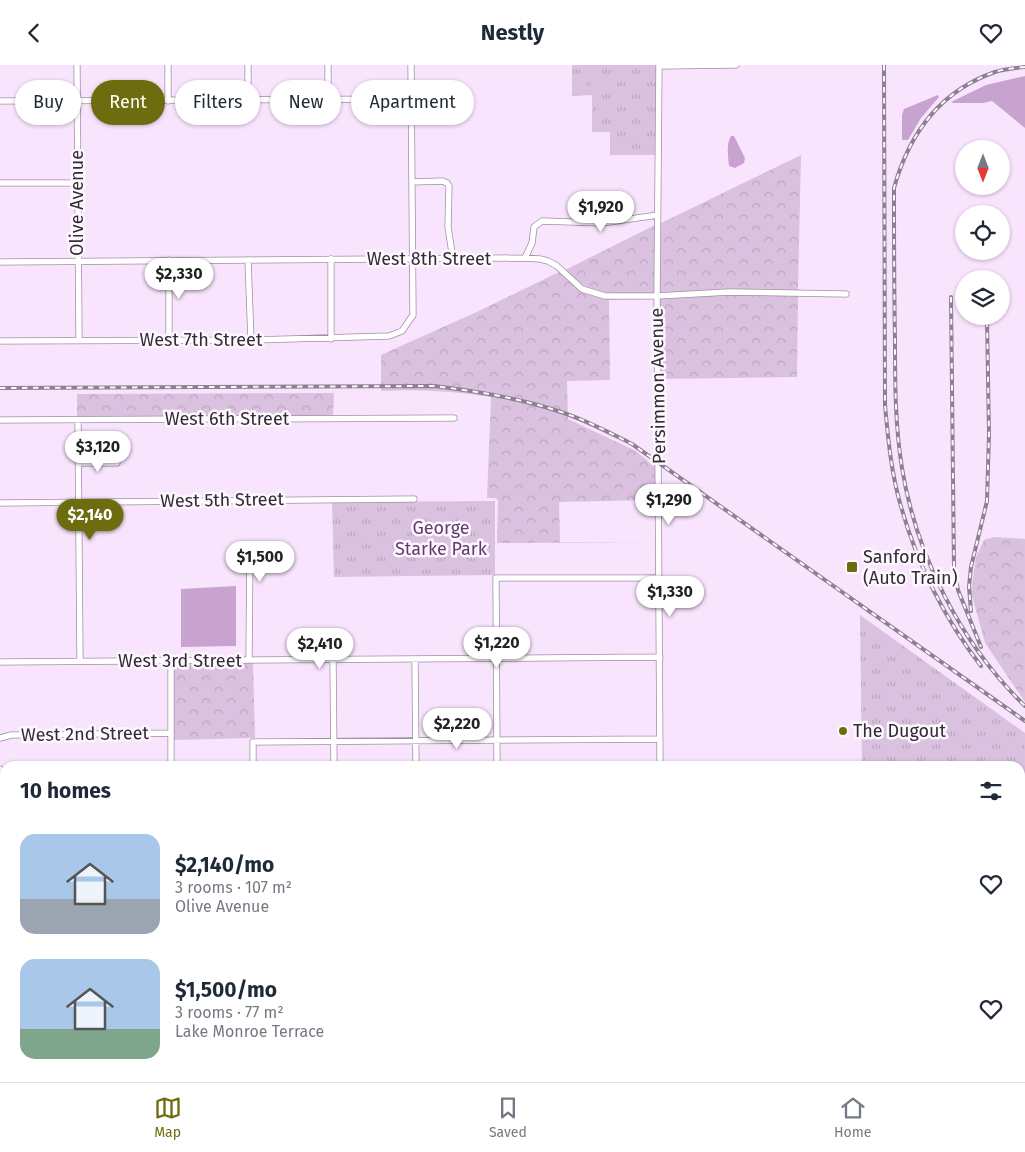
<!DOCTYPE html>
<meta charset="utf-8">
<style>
body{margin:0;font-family:"Fira Sans",sans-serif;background:#f2f2f3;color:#1f2937;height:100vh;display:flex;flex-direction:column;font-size:19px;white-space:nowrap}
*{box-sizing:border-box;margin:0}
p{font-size:16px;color:#747a83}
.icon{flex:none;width:28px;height:28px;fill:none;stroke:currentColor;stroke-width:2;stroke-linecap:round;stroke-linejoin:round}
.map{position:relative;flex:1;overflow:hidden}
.side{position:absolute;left:0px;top:696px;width:1025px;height:321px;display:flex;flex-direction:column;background:#fff;border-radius:15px 15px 0 0;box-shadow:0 1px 4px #0004}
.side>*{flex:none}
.top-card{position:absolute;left:15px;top:15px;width:500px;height:45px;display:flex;gap:10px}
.needle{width:32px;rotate:180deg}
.tools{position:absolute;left:955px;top:75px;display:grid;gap:10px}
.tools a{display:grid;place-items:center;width:55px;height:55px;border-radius:50%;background:#fff;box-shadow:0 1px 4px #0004;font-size:25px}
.price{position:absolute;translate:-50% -42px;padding:0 11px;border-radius:18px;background:#fff;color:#222;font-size:16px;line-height:32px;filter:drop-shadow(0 1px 2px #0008)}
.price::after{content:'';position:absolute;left:50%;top:30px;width:15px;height:11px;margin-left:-8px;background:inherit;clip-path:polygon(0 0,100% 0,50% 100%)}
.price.on{background:#6d6d0f;color:#fff}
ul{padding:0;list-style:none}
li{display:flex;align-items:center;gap:15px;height:125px;padding:0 20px}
li span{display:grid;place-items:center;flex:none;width:140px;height:100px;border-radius:15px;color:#555}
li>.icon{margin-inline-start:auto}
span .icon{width:60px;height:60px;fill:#fffc;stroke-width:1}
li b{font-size:21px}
h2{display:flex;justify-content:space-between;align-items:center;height:60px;padding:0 20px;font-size:21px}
.pill{padding:0 18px;border-radius:22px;background:#fff;box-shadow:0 1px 4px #0004;font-size:18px;line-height:45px}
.pill.on{background:#6d6d0f;color:#fff}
header{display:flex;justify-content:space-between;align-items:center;height:65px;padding:0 20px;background:#fff;font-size:22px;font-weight:700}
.tabs{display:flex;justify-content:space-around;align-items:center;height:70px;border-top:1px solid #e0e1e3;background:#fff;font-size:14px;color:#747a83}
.tabs a{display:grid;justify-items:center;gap:2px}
.tabs .on{color:#6d6d0f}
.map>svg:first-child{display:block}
.grass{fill:url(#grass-tufts)}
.forest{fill:url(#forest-crowns)}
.pitch{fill:#dbc1e0}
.water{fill:#c8a3d0}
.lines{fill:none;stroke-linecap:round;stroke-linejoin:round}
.minor-casing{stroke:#a18ea5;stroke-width:7}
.major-casing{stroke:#ac8ab4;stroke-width:8}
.minor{stroke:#fff;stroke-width:5.5}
.major{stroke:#f5d8fb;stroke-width:7}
.rail-casing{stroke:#8e8092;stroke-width:4}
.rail{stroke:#fcf8fd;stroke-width:2;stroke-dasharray:5.5;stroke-linecap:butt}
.poi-dot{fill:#6d6d0f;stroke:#fcf8fd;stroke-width:2}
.labels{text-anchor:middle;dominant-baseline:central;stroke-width:5;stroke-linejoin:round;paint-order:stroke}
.street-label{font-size:18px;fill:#322a34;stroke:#fcf8fd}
.park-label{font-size:18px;fill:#663971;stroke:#fcf8fd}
.poi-label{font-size:18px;fill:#322a34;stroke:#fcf8fd;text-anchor:start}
</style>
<header><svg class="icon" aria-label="back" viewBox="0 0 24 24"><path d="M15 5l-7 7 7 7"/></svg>Nestly<svg class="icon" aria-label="heart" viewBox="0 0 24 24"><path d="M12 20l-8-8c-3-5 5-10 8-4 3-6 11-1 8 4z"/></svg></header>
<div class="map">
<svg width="1025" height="1017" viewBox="0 0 1025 1017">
<defs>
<pattern id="grass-tufts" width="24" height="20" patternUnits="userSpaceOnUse" patternTransform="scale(1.25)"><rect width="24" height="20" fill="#dbc1e0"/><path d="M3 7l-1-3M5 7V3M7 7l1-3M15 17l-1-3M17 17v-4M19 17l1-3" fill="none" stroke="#bca6c1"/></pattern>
<pattern id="forest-crowns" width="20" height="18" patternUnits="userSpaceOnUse" patternTransform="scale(1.25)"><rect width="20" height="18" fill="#dbc1e0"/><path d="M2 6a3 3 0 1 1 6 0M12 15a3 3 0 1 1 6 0" fill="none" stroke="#bca6c1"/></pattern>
</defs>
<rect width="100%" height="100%" fill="#f9e4fe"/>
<path class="grass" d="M572,0h84l-1,90h-45v-23h-18v-37l-20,1z
M495,436v74l-161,2 -2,-75z
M860,550l165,118v40h-5v-7h-158z"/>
<path class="forest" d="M801,90l-3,135 -69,-1 -69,4 1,-70z
M655,160l-1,68c-22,0 -51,4 -71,-8 -7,-4 -12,-10 -18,-15z
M559,207c32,31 44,27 86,27l-36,1 1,80 -43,1 1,38 68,32 20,17v32l-97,2 1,40h96l-159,1 1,-43 -3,-2h-8l4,-101c-36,-6 -73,-8 -110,-6v-36l100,-45z
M729,230l69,1 -1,81 -136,2 -1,-80z
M334,328l-1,23 -256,1v-23z
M994,472l31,2v163l-40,-59 -14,-51 5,-35 8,-17z
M174,598h79l2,75 -81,2z
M4,999l1,13h108v5h-109z"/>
<path class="pitch" d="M591,14h20v13l-20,-1z"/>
<path class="water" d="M1025,11v52l-33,-27 -9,2h-30l-2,-1 35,-17z
M938,30l1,2 -18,21 -13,22h-6v-25l2,-6z
M731,71h3l11,22 -1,5 -9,5 -6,-2c-1,-10 -3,-22 2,-30z
M236,521v60l-55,1v-58z"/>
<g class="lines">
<g class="minor-casing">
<path id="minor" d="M77,0l2,275
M328,0v35
M659,0l-2,231 3,470
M659,1l77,-1
M246,35l2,-6v-29
M0,36l411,-2
M168,36v-36
M412,117l31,-1 4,2 2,3 -1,41 5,32
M0,118h78
M525,193l7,-15 2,-16 8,-6 60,2 56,-8
M331,194v80
M169,195v80
M248,195l3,80
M0,197l525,-4 15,1 8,2 9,5 25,23 23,7h52l72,-4 117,2
M0,276l251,-1 138,-4 13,-5 11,-16 -2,-250
M0,355l454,-2
M78,355l2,241
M79,398h38
M0,438l414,-4
M333,594l1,107
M415,594l1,107
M171,595v106
M249,595l1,-115
M0,597l660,-5
M0,673l11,-3 160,-2
M253,701v-24l407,-3
M497,701l-1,-188h163
M0,704v48
M1020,751h5
M0,930h5
M307,1012v5
M323,1012v5
M571,1012l1,5
M722,1012v5
M785,1012v5
M177,1017v-5
M421,1017l7,-5
M623,1017l11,-5"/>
</g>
<g class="major-casing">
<path id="major" d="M1020,714h5
M1020,725h5
M0,752h5
M0,760h5"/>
</g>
<use href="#minor" class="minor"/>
<use href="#major" class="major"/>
<g class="rail-casing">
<path id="rail" d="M884,0l1,340c3,33 6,66 15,98 16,58 44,115 81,163
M1025,2c-10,1 -21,2 -30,5 -55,19 -86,62 -101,116 0,50 0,101 1,151 0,43 0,86 7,129 14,87 59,176 123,238
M951,232l3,271 4,22 23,57
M0,323l434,-2c42,5 84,12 124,25 26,8 50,21 74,33l393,277
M971,546l-2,-24 2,-20 16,-66 2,-67 -2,-114"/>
</g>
<use href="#rail" class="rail"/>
</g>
<g class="poi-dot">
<rect x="846" y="496" width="12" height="12" rx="2.5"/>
<circle cx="843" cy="666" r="5"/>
</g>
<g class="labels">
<g class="street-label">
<text transform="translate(77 138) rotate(-90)">Olive Avenue</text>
<text x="429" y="194">West 8th Street</text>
<text x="201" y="275">West 7th Street</text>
<text transform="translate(658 321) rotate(-91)">Persimmon Avenue</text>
<text x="227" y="354">West 6th Street</text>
<text transform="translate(222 435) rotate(-1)">West 5th Street</text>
<text x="180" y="596">West 3rd Street</text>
<text transform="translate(85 669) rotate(-1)">West 2nd Street</text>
</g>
<g class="park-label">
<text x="441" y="463">George<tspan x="441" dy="21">Starke Park</tspan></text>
</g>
<g class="poi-label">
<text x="863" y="492">Sanford<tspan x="863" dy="21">(Auto Train)</tspan></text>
<text x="853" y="666">The Dugout</text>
</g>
</g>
</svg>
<div class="tools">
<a><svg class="needle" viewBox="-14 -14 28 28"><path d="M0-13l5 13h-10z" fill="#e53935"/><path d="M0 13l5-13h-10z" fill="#747a83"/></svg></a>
<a><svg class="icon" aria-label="locate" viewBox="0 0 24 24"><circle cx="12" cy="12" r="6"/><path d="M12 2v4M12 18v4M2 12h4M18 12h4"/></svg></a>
<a><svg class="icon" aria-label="layers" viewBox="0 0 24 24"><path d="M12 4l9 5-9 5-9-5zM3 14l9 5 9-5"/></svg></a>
</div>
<b class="price" style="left:601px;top:168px">$1,920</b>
<b class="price" style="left:179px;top:235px">$2,330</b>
<b class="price" style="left:98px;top:408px">$3,120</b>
<b class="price" style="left:669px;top:461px">$1,290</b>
<b class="price on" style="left:90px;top:476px">$2,140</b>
<b class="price" style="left:260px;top:518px">$1,500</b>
<b class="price" style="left:670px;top:553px">$1,330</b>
<b class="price" style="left:497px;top:604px">$1,220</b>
<b class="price" style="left:320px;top:605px">$2,410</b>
<b class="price" style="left:457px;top:685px">$2,220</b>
<div class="top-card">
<a class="pill">Buy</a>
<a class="pill on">Rent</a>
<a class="pill">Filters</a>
<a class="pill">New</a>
<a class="pill">Apartment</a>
</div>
<section class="side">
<h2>10 homes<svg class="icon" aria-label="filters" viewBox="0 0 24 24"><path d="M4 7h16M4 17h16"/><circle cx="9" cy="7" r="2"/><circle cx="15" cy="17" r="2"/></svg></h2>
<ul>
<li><span style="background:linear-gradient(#a9c7e8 65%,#9aa5b1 0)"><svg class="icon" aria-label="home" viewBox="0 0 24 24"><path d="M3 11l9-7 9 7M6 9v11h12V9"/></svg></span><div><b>$2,140/mo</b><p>3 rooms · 107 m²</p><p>Olive Avenue</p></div><svg class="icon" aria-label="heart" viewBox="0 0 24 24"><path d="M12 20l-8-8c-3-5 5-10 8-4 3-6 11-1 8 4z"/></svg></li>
<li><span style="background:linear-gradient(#a9c7e8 70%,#7fa58c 0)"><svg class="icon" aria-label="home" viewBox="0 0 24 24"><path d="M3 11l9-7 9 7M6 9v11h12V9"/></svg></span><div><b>$1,500/mo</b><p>3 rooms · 77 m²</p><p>Lake Monroe Terrace</p></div><svg class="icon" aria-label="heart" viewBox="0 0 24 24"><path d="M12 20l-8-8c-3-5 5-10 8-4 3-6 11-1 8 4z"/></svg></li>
</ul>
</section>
</div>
<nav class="tabs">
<a class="on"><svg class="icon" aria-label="map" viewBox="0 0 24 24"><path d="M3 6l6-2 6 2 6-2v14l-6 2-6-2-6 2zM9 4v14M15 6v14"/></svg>Map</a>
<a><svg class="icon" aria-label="saved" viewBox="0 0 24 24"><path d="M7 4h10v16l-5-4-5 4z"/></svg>Saved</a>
<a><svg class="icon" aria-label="home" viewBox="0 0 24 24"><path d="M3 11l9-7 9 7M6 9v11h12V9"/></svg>Home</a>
</nav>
